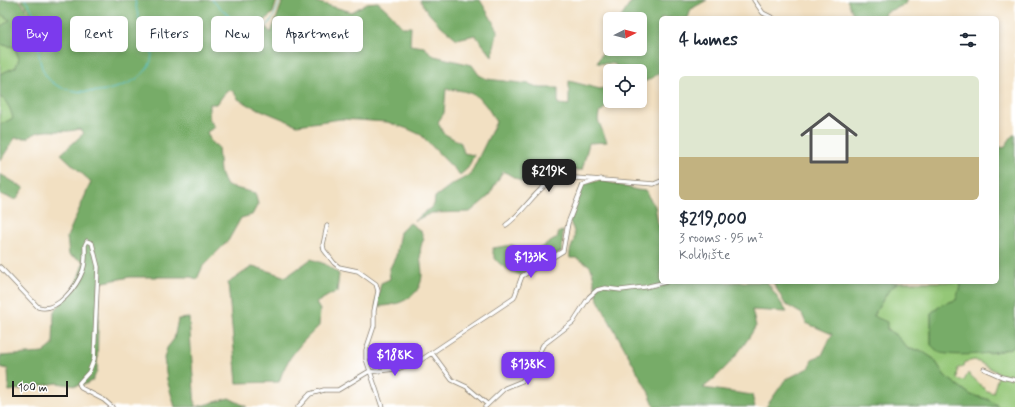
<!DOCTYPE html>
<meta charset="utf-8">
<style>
body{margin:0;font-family:Mynerve,sans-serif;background:#f6f6f7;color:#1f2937;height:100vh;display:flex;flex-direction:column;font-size:15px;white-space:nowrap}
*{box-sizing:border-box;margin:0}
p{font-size:13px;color:#747a83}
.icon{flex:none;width:22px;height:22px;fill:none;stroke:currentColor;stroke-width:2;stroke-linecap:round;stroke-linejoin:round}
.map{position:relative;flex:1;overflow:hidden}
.side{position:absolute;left:659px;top:16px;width:340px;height:268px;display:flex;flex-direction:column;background:#fff;border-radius:6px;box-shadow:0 2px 6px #0003}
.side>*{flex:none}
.guide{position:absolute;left:12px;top:16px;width:380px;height:36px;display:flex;gap:8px}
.needle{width:26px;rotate:84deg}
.controls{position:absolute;left:603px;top:12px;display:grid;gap:8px}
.controls a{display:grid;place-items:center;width:44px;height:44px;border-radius:6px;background:#fff;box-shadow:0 2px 6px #0003;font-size:20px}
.scale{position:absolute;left:12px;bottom:10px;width:56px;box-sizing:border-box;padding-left:4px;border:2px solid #1c1c1c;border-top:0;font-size:11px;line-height:14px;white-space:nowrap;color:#1c1c1c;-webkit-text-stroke:3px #fff;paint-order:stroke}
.price{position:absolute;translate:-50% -34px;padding:0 9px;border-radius:8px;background:#7c3aed;color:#fff;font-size:13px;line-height:26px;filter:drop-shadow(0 1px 2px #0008)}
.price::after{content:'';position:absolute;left:50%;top:24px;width:12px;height:9px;margin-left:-6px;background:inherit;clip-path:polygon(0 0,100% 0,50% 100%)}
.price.selected{background:#222;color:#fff}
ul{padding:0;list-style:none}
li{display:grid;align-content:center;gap:8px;height:212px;padding:0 20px}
li span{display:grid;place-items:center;height:124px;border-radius:6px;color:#555}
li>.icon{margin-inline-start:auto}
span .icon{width:72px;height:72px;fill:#fffc;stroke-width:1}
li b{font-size:17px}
h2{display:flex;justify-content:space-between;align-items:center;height:48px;padding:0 20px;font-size:17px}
.tag{padding:0 14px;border-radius:6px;background:#fff;box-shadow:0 2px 6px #0003;font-size:14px;line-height:36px}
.tag.selected{background:#7c3aed;color:#fff}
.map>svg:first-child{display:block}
.green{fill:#94c777;stroke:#58724a;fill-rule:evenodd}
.forest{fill:#77ac68;stroke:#4a6442}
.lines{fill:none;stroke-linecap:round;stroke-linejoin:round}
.stream{stroke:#52bfc9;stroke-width:1}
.minor-casing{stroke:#877e6f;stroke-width:5}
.minor{stroke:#fff;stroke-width:3.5}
</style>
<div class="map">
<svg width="1015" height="407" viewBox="0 0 1015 407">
<rect width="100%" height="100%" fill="#fff"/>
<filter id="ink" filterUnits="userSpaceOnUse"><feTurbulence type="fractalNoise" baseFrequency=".025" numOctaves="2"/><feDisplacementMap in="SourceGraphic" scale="8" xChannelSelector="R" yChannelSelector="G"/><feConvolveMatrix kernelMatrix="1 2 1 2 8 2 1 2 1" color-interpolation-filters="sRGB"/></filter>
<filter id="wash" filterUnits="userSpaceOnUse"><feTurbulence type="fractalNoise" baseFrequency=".012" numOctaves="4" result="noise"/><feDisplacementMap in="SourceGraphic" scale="16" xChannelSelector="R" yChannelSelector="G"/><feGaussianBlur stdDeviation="0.9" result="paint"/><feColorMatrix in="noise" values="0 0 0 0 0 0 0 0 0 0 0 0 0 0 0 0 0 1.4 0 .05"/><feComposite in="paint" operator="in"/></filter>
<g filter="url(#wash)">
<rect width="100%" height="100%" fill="#f2e0c2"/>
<path class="green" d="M0,14l10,6 -10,7z
M0,42l3,3 11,2 5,11 -3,9 -16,7z
M0,97c7,3 11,13 13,21l-13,7z
M898,282h63l-5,18 -13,4 -12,9v32c29,6 56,14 84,1v61h-15l-13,-8 -16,-4 -26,-19 -11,-17 -14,-9 -12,-1 -10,-12 -25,-21 16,-26zM975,360l24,13 -6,20 -6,-2 -19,-18 -4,8 -7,-2 1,-11 6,-2 1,-4z"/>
<path class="forest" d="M0,0h19l23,29 2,11 -1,-12 -22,-28h256l-4,13 -11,10 9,10 12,-33h26l43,12 15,-9 11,-1 12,11 12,14h9l-1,18 14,2 10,9 38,9 7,10 8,4 42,5 11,4h18v16l11,1v-24l31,8 10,-3v15h3l-14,12 -1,7 9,22 -18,1 -7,27c-23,1 -29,2 -46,17l-8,-2 -25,-14 -15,26 -18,15 -39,1 -17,8 20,-16 1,-8 16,-12 19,-10 26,-53c-14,-25 -20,-31 -50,-33l-2,24 -6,9 5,11 18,10 3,10 10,2 -6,13 -8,7 -39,-40 -13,-6 -21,-7 -46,-3 -44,6 -48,-20 -11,-6 -5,-8 -6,-1 -10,14h-8v15l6,8 -8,5 4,10 7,5 2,25 7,14 28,7 3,11 -6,11 -11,3 -13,23 -25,25 -6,13 -6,-2h-61l-31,6 -2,88 -4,9 -7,4 -10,2 -19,-3 -48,8 -1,-22 -8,-2v-11l43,-3 10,-8 1,-34 20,-22 10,-28 -15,-6 -2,-18 24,-55 -30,-28 23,-21 -5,-4c-18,6 -37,-4 -51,9h-13l-15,23v-36l13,-7c-2,-8 -6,-18 -13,-21v-23l16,-7 3,-9 -5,-11 -11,-2 -3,-3v-15l10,-7 -10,-6z
M420,0h60l18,30 -6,26 -17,-21 -18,4c-16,-13 -27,-21 -37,-39z
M644,0h63l-16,9 -3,9h-27v53l-9,7 -12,6v-13h-22l-3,-7 -18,-1 13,-25v11h30v-30h-20l11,-17z
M847,0h60l-3,5 -18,7 -2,2 2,4h-31z
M1015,134v212c-16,8 -56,11 -74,7 -3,-1 -7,-5 -10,-8v-32l12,-9 13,-4 5,-18h36v-136l7,2 8,-12z
M0,174l24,14 -8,12 -16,-6z
M601,180l36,10 10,1 1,5 7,10 3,19 3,1v56h106l20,30 -35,-2 4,16c-14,24 -31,45 -53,62l49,7 3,12h-100l-6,-14 -51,-93 -6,-30 -3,-5 -13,-7h-6c-2,-15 11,-16 0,-36l12,-37z
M410,223l11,8 3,8c-7,11 -2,24 -2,36 -1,24 -27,32 -46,31l5,-23 9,-4 -1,-9 7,-14 4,-24z
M563,231l-1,20 -42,24c-11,-5 -29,-12 -27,-27l19,-3 8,4 15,2 22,-13 2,-6z
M311,259l14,5 14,10 -2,18 -6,2 -15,9 4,7 -1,16c-18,17 -33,32 -40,56l-42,1 -9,-100 25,-17 33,11z
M773,282h125l-9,8 -16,26 14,6v7l11,8 10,12 12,1 14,9 11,17 26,19 16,4 13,8h-234l19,-27 25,-13 2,-8 10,-4 10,-21 -26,-11 -4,-9 -17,-10z
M189,318l6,89h-20l-8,-27 -3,-22 3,-10 7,-9 4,-20z
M229,398l18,9h-51z"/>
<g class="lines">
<path class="stream" d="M25,0c24,23 1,67 31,85 24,15 94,5 96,-30 0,-11 -8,-21 -11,-31 -3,-7 -5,-16 -6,-24
M212,0l20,19 22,12c16,0 22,-19 26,-31"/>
</g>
</g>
<g filter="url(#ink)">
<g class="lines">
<g class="minor-casing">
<path id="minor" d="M754,0l9,13 10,5
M506,225c20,-14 31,-41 56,-48l80,6 12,1 7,-3
M327,226l-4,19 1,5 10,13 5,4 19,4 18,13 2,7 -4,20v15l-8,24v9l16,48
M0,267l38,40c20,6 39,-21 45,-37 3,-8 2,-17 2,-25l2,-4 5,2 6,24 -4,92 -5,13 -10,11 2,5 23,12 8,7
M432,353l20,27 15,7 20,17
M984,369l18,8 13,3
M298,407l12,-13 14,-4h14l30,-18 28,-3 22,-7 96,-64 8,-22 41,-25 5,-28 15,-38 18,-6
M485,407l20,-19 17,-7 7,-9 14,-27 30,-23 16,-25 8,-7 8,-2 16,2 24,-3 21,-5"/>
</g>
<use href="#minor" class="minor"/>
</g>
</g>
</svg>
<div class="controls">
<a><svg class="needle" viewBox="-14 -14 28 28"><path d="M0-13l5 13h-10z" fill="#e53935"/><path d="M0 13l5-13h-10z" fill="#747a83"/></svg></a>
<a><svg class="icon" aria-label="locate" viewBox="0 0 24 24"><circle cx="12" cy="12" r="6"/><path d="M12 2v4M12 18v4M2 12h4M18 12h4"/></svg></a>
</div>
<div class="scale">100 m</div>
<b class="price selected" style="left:549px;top:193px">$219K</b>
<b class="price" style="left:531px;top:279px">$133K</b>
<b class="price" style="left:395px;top:377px">$188K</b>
<b class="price" style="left:528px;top:386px">$138K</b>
<div class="guide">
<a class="tag selected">Buy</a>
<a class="tag">Rent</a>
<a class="tag">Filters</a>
<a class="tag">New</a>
<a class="tag">Apartment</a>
</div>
<section class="side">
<h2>4 homes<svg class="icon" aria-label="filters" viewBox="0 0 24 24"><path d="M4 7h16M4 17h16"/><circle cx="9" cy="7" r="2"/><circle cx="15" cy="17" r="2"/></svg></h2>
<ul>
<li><span style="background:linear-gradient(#dfe7d0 65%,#c2b280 0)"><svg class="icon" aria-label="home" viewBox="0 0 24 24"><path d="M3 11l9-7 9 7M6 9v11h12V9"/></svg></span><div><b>$219,000</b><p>3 rooms · 95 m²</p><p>Kolibište</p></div></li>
</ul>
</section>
</div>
